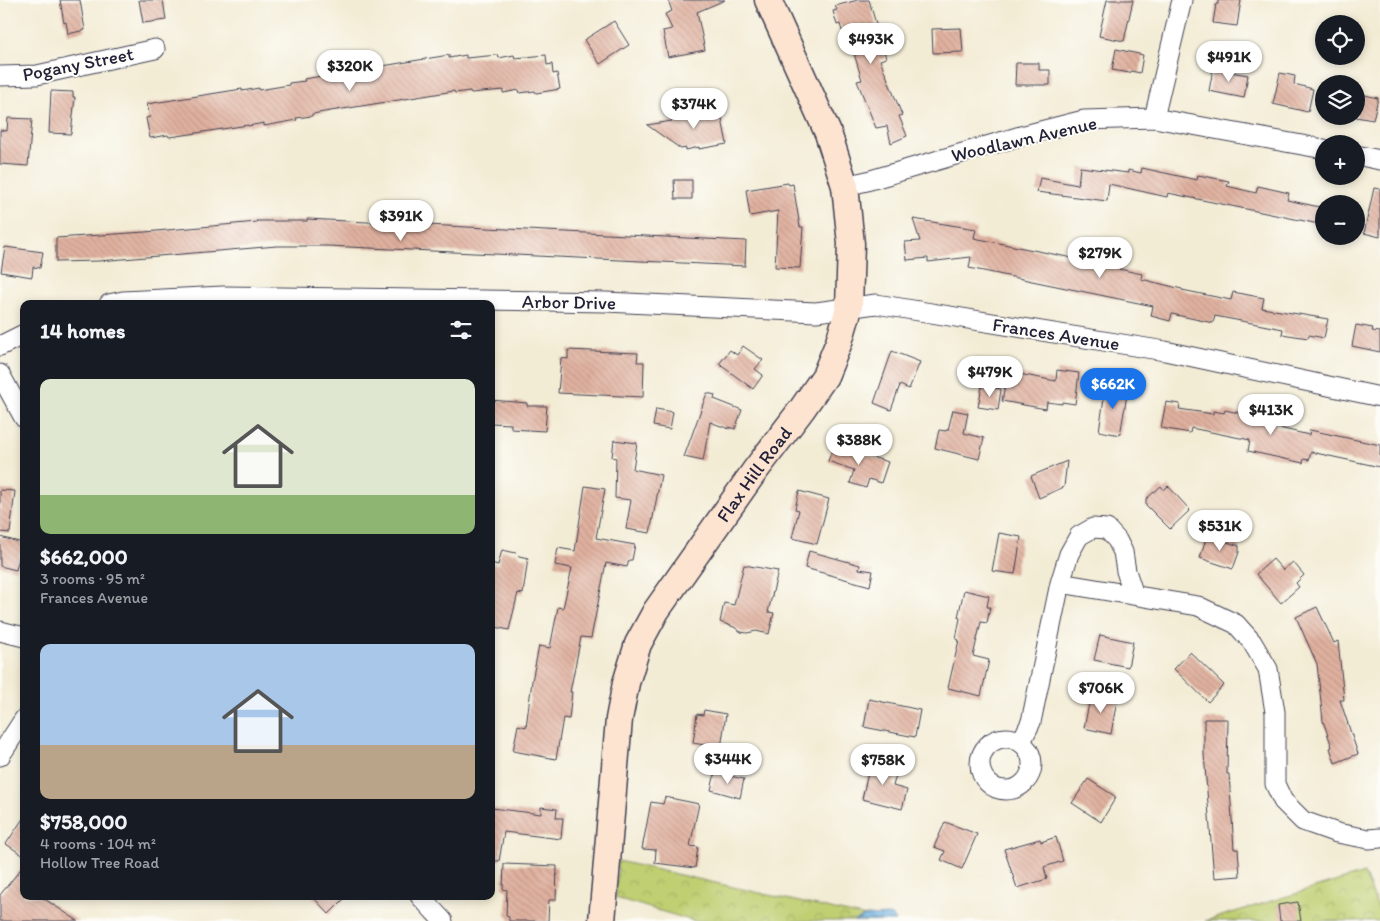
<!DOCTYPE html>
<meta charset="utf-8">
<style>
body{margin:0;font-family:Itim,sans-serif;background:#20242c;color:#f1f3f6;height:100vh;display:flex;flex-direction:column;font-size:19px;white-space:nowrap}
*{box-sizing:border-box;margin:0}
p{font-size:16px;color:#9ea1a6}
.icon{flex:none;width:28px;height:28px;fill:none;stroke:currentColor;stroke-width:2;stroke-linecap:round;stroke-linejoin:round}
.map{position:relative;flex:1;overflow:hidden}
.side{position:absolute;left:20px;top:300px;width:475px;height:600px;display:flex;flex-direction:column;background:#171b24;border-radius:10px;box-shadow:0 2px 8px #0003}
.side>*{flex:none}
.tools{position:absolute;left:1315px;top:15px;display:grid;gap:10px}
.tools a{display:grid;place-items:center;width:50px;height:50px;border-radius:50%;background:#171b24;box-shadow:0 2px 8px #0003;font-size:25px}
.price{position:absolute;translate:-50% -42px;padding:0 11px;border-radius:18px;background:#fff;color:#222;font-size:16px;line-height:32px;filter:drop-shadow(0 1px 2px #0008)}
.price::after{content:'';position:absolute;left:50%;top:30px;width:15px;height:11px;margin-left:-8px;background:inherit;clip-path:polygon(0 0,100% 0,50% 100%)}
.price.current{background:#1a73e8;color:#fff}
ul{padding:0;list-style:none}
li{display:grid;align-content:center;gap:10px;height:265px;padding:0 20px}
li span{display:grid;place-items:center;height:155px;border-radius:10px;color:#555}
li>.icon{margin-inline-start:auto}
span .icon{width:90px;height:90px;fill:#fffc;stroke-width:1}
li b{font-size:21px}
h2{display:flex;justify-content:space-between;align-items:center;height:60px;padding:0 20px;font-size:21px}
.map>svg:first-child{display:block}
.park{fill:url(#park-crowns);stroke:#717856}
.water{fill:url(#water-waves);stroke:#486c90}
.building{fill:url(#building-back-hatch)}
.lines{fill:none;stroke-linecap:round;stroke-linejoin:round}
.minor-casing{stroke:#414052;stroke-width:21}
.secondary-casing{stroke:#414052;stroke-width:29}
.minor{stroke:#fff;stroke-width:19}
.secondary{stroke:#fde4d1;stroke-width:26}
.labels{text-anchor:middle;dominant-baseline:central;stroke-width:4;stroke-linejoin:round;paint-order:stroke}
.street-label{font-size:19px;fill:#22223b;stroke:#fdfcf7}
</style>
<div class="map">
<svg width="1380" height="921" viewBox="0 0 1380 921">
<defs>
<pattern id="park-crowns" width="20" height="18" patternUnits="userSpaceOnUse" patternTransform="scale(1.25)"><rect width="20" height="18" fill="#c0cf72"/><path d="M2 6a3 3 0 1 1 6 0M12 15a3 3 0 1 1 6 0" fill="none" stroke="#a5b164"/></pattern>
<pattern id="water-waves" width="16" height="10" patternUnits="userSpaceOnUse" patternTransform="scale(1.25)"><rect width="16" height="10" fill="#6fb5e6"/><path d="M0 5q4-4 8 0t8 0" fill="none" stroke="#5b93bc"/></pattern>
<pattern id="building-back-hatch" width="6" height="6" patternUnits="userSpaceOnUse" patternTransform="scale(1.25)"><rect width="6" height="6" fill="#e0b19f"/><path d="M-1 5l2 2M0 0l6 6M5-1l2 2" fill="none" stroke="#c0988a"/></pattern>
</defs>
<rect width="100%" height="100%" fill="#fdfcf7"/>
<filter id="ink" filterUnits="userSpaceOnUse"><feTurbulence type="fractalNoise" baseFrequency=".02" numOctaves="2"/><feDisplacementMap in="SourceGraphic" scale="10" xChannelSelector="R" yChannelSelector="G"/><feConvolveMatrix kernelMatrix="1 2 1 2 8 2 1 2 1" color-interpolation-filters="sRGB"/></filter>
<filter id="wash" filterUnits="userSpaceOnUse"><feTurbulence type="fractalNoise" baseFrequency=".0096" numOctaves="4" result="noise"/><feDisplacementMap in="SourceGraphic" scale="20" xChannelSelector="R" yChannelSelector="G"/><feGaussianBlur stdDeviation="1.12" result="paint"/><feColorMatrix in="noise" values="0 0 0 0 0 0 0 0 0 0 0 0 0 0 0 0 0 1.4 0 .05"/><feComposite in="paint" operator="in"/></filter>
<g filter="url(#wash)">
<rect width="100%" height="100%" fill="#f3ecd5"/>
<path class="park" d="M618,861l266,60h-190l-78,-23z
M1364,873l16,39v9h-175z"/>
<path class="water" d="M889,915l5,2 2,4h-42l12,-5z"/>
<g id="blocks">
<path class="building" d="M60,0h20l5,30 -17,4 -2,-12 -2,1z
M139,0h24l3,20 -23,3z
M668,0h57l-28,12 8,38 -37,7 -5,-26 9,-2 -7,-15 7,-3z
M858,0h11l17,58 -6,2 22,55 -3,1 8,20 -16,7 -4,-17 -11,2 -19,-47 5,-1 -15,-50 -5,1 -2,-7 -3,1 -4,-14 4,-1 -2,-4z
M1107,0h26l-9,41 -25,-5z
M1218,0h23l-4,26 -24,-3 3,-19h2z
M614,21l15,24 -29,19 -16,-24z
M961,28l2,24 -30,1 -1,-24z
M1116,49l27,6 -3,18 -9,-2 -1,2 -18,-3z
M449,55v3l17,-3v3l32,-3 1,3 15,-3 1,3 31,-3 1,10 5,-1 1,10 4,-1 3,16 -24,4 -1,-2 -15,2 -1,-3 -16,3v-3l-32,3 -1,-2 -15,2 -1,-2 -142,23v2l-16,2 1,2 -33,6v-3l-16,3v-1l-64,10 -15,2 -1,-2 -18,3 -4,-20 4,-1 -3,-13 95,-15v2l17,-3v2l30,-5v-2l16,-2 -1,-2z
M1016,63h23v7h11v15h-35z
M1213,69l35,6 -4,23 -35,-7z
M1280,73l15,3 -1,8 19,5 -5,23 -35,-8z
M51,91l22,1v5h2l-4,37 -22,-1z
M1356,93l22,5 -5,22 -17,-3z
M710,110h8l1,5 2,-1 6,30 -28,5v-2l-13,3v-2l-5,1 -34,-24 25,-4v-3l6,-1v-1z
M8,118l24,1 -4,47 -28,-2v-34l7,1z
M1080,167l48,6v-3l13,3 1,-5 55,12 1,-5 31,6 -2,5 29,7 2,-7 31,7 -2,7 37,8v17l-156,-32 -1,4 -58,-13 -2,17 -70,-9 3,-14 38,7z
M674,180h18v19h-17z
M788,183l1,2 4,-1 7,43h3l-3,41 -25,-1 3,-56 -28,5 -4,-26z
M1374,188l6,1v48l-16,-4z
M307,219l439,22 -1,25 -417,-20h-51l-178,15 -43,1v-24l89,-6 112,-10 -1,-1h51z
M913,219l63,10 -2,9 118,24 3,-20 28,5 -4,22 23,5 -1,5 41,10v1l49,10 2,-8 31,6 -2,10 66,11 -4,19 -15,-3 -1,3 -26,-4 1,-5 -68,-13 -2,7 -41,-9 -2,7 -19,-5 2,-10 -184,-38 2,-11 -43,5v-4l-21,2 -2,-18 15,-1z
M5,247l38,5 -3,16 -7,-1 -1,10 -31,-5z
M1356,325l17,3 -1,3 8,1v20l-28,-6z
M743,346l20,14 -8,9 8,6 -10,14 -34,-25 11,-14 7,5z
M568,350l70,3 -1,9h7l-1,35 -85,-4 3,-35 7,1z
M892,351l28,11 -11,27 -9,-4 -9,25 -17,-7z
M1057,370l22,3 -4,31 -13,-2v2l-15,-2 -1,7 -44,-8 6,-29 48,9z
M1106,385l22,4 -8,46 -21,-4z
M982,386l19,3 -3,21 -20,-3z
M707,393l8,2 -1,4 28,11 -7,19 -6,-2v2l-19,-7 -7,39 -19,-4z
M491,400l36,3v3h20l-2,25 -34,-2v-5l-20,-1z
M1166,402l14,2 -1,5 34,5v-3l11,2 1,-3 23,5h8v-1l21,4 -2,9 34,8 1,-5 70,15v22l-69,-15 -2,8 -5,-1 -1,4 -55,-12 2,-11 -59,-12 -1,5 -29,-5z
M656,409l17,3 -3,17 -17,-3z
M953,410l15,3 -4,20 20,5 -5,21 -44,-11 4,-18 7,1v-1h2z
M614,440l23,3 -4,26 28,6 -11,58 -24,-4 5,-29 -16,-2 1,-40 -4,-1z
M834,445l54,17 -7,21 -12,-4 -3,9 -16,-5 4,-13 -26,-9z
M1067,461l-3,26 -25,11 -8,-22z
M585,486l20,3 -9,49 39,7 -3,15h-3l-2,7 -21,-4 -15,75 -10,-1 -11,55h2l-3,27 -6,-1 -7,41 -43,-8 5,-26 8,2 6,-46 7,-35 11,2 8,-41 5,1 9,-40 -17,-3 3,-17 17,3z
M1161,486l3,4 4,-4 22,24 -20,19 -24,-24v-6z
M0,490l15,1 -5,42 -10,-1z
M799,491l30,8 -12,45 -25,-6 7,-28 -4,-1z
M999,533l22,4 -6,37 -23,-3z
M1207,535l32,11v6l-6,17 -33,-11z
M0,537l23,6 -7,27 -16,-4z
M502,550l14,3 3,3 9,2 -5,36 -5,-1 -9,37 -18,-4v-63l7,2z
M809,551l51,14 -1,4 14,2 -3,15 -65,-18z
M1273,559l10,11 10,-8 11,13 -8,8 3,4 -18,16 -25,-29z
M744,565l34,6 -10,41 6,1 -5,21 -13,-3 -9,2 -6,-1 -7,-5 -14,-5 4,-19 10,2z
M964,590l25,6 -2,11h3l-3,16 -6,-1 -8,34 16,4 -8,36 -33,-8 11,-48 -3,-1 4,-21 -2,-1z
M1317,607l17,36 4,-2 6,59h-4l18,54 -23,9 -5,-15 2,-1 -9,-26 -6,-57 -21,-47z
M1100,635l33,7 -5,25 -34,-7z
M1190,652l34,33 -16,17 -34,-33z
M1091,694l26,6 -6,34 -27,-6z
M869,699l51,11 -5,27 -51,-10z
M704,710l22,4 -5,34 -28,-5 4,-29 6,1z
M1204,719h24l-1,55h2l5,75h4l2,27 -26,2 -10,-124z
M871,760l27,7 -5,19 14,4 -5,19 -40,-10z
M715,773l29,6 -4,19 -29,-8z
M1088,779l28,18 -15,25 -29,-19z
M665,797l34,7 -9,42 8,1 -3,21 -40,-5 1,-13 -14,-1 9,-47 12,2z
M541,807l16,2 -1,9h7l-2,21 -57,-7 -5,29h-8v-53l50,6z
M24,817v39l-18,-12z
M945,822l32,12 -15,35 -21,-9 4,-9 -11,-4z
M1056,837l7,24 -19,6 3,12 -30,9 -13,-39 36,-10 1,3z
M504,864l53,2 -1,34h-7l-1,21h-39v-4l-3,-1 1,-26 -4,-1z
M24,865v31h16l38,25h-78v-26z
M312,896h35l-18,18z
M1298,902l3,19h-21l-2,-16z"/>
</g>
</g>
<g filter="url(#ink)">
<use href="#blocks" fill-opacity="0" stroke="#414052" stroke-width="1"/>
<g class="lines">
<g class="minor-casing">
<path id="minor" d="M0,76l37,-1 118,-26
M1154,118l28,-118
M1356,155l24,5
M845,186l22,-5 150,-44 67,-17 70,-2 170,31
M109,304l14,-3 100,-5 383,6 210,10 60,-8 289,47 215,46
M0,346l24,-12
M0,374l24,44
M1060,583l138,23 38,18 16,18 16,27 7,43v72l8,17 20,20 34,12 32,6 11,-1
M0,631l24,6
M980 764a26 26 0 1 1 52 0a26 26 0 1 1-52 0Z
M1021,742l10,-20 29,-139 9,-29 10,-18 14,-8 14,1 10,11 6,12 3,19 8,24
M0,756l24,-37
M420,896l23,25"/>
</g>
<g class="secondary-casing">
<g id="secondary">
<path id="s1" d="M602,921l17,-202 7,-36 12,-39 18,-33 98,-139 48,-63 23,-33 14,-34 10,-34 2,-64 -6,-58 -17,-53 -60,-133"/>
</g>
</g>
<use href="#minor" class="minor"/>
<use href="#secondary" class="secondary"/>
</g>
</g>
<g class="labels">
<g class="street-label">
<text transform="translate(78 64) rotate(-11)">Pogany Street</text>
<text transform="translate(1024 139) rotate(-13)">Woodlawn Avenue</text>
<text transform="translate(569 302) rotate(1)">Arbor Drive</text>
<text transform="translate(1056 334) rotate(9)">Frances Avenue</text>
<text stroke="none"><textPath href="#s1" startOffset="486">Flax Hill Road</textPath></text>
</g>
</g>
</svg>
<div class="tools">
<a><svg class="icon" aria-label="locate" viewBox="0 0 24 24"><circle cx="12" cy="12" r="6"/><path d="M12 2v4M12 18v4M2 12h4M18 12h4"/></svg></a>
<a><svg class="icon" aria-label="layers" viewBox="0 0 24 24"><path d="M12 4l9 5-9 5-9-5zM3 14l9 5 9-5"/></svg></a>
<a>+</a>
<a>−</a>
</div>
<b class="price" style="left:871px;top:65px">$493K</b>
<b class="price" style="left:1229px;top:83px">$491K</b>
<b class="price" style="left:350px;top:92px">$320K</b>
<b class="price" style="left:694px;top:130px">$374K</b>
<b class="price" style="left:401px;top:242px">$391K</b>
<b class="price" style="left:1100px;top:279px">$279K</b>
<b class="price" style="left:990px;top:398px">$479K</b>
<b class="price current" style="left:1113px;top:410px">$662K</b>
<b class="price" style="left:1271px;top:436px">$413K</b>
<b class="price" style="left:859px;top:466px">$388K</b>
<b class="price" style="left:1220px;top:552px">$531K</b>
<b class="price" style="left:1101px;top:714px">$706K</b>
<b class="price" style="left:728px;top:785px">$344K</b>
<b class="price" style="left:883px;top:786px">$758K</b>
<section class="side">
<h2>14 homes<svg class="icon" aria-label="filters" viewBox="0 0 24 24"><path d="M4 7h16M4 17h16"/><circle cx="9" cy="7" r="2"/><circle cx="15" cy="17" r="2"/></svg></h2>
<ul>
<li><span style="background:linear-gradient(#dfe7d0 75%,#8fb573 0)"><svg class="icon" aria-label="home" viewBox="0 0 24 24"><path d="M3 11l9-7 9 7M6 9v11h12V9"/></svg></span><div><b>$662,000</b><p>3 rooms · 95 m²</p><p>Frances Avenue</p></div></li>
<li><span style="background:linear-gradient(#a9c7e8 65%,#b9a48a 0)"><svg class="icon" aria-label="home" viewBox="0 0 24 24"><path d="M3 11l9-7 9 7M6 9v11h12V9"/></svg></span><div><b>$758,000</b><p>4 rooms · 104 m²</p><p>Hollow Tree Road</p></div></li>
</ul>
</section>
</div>
